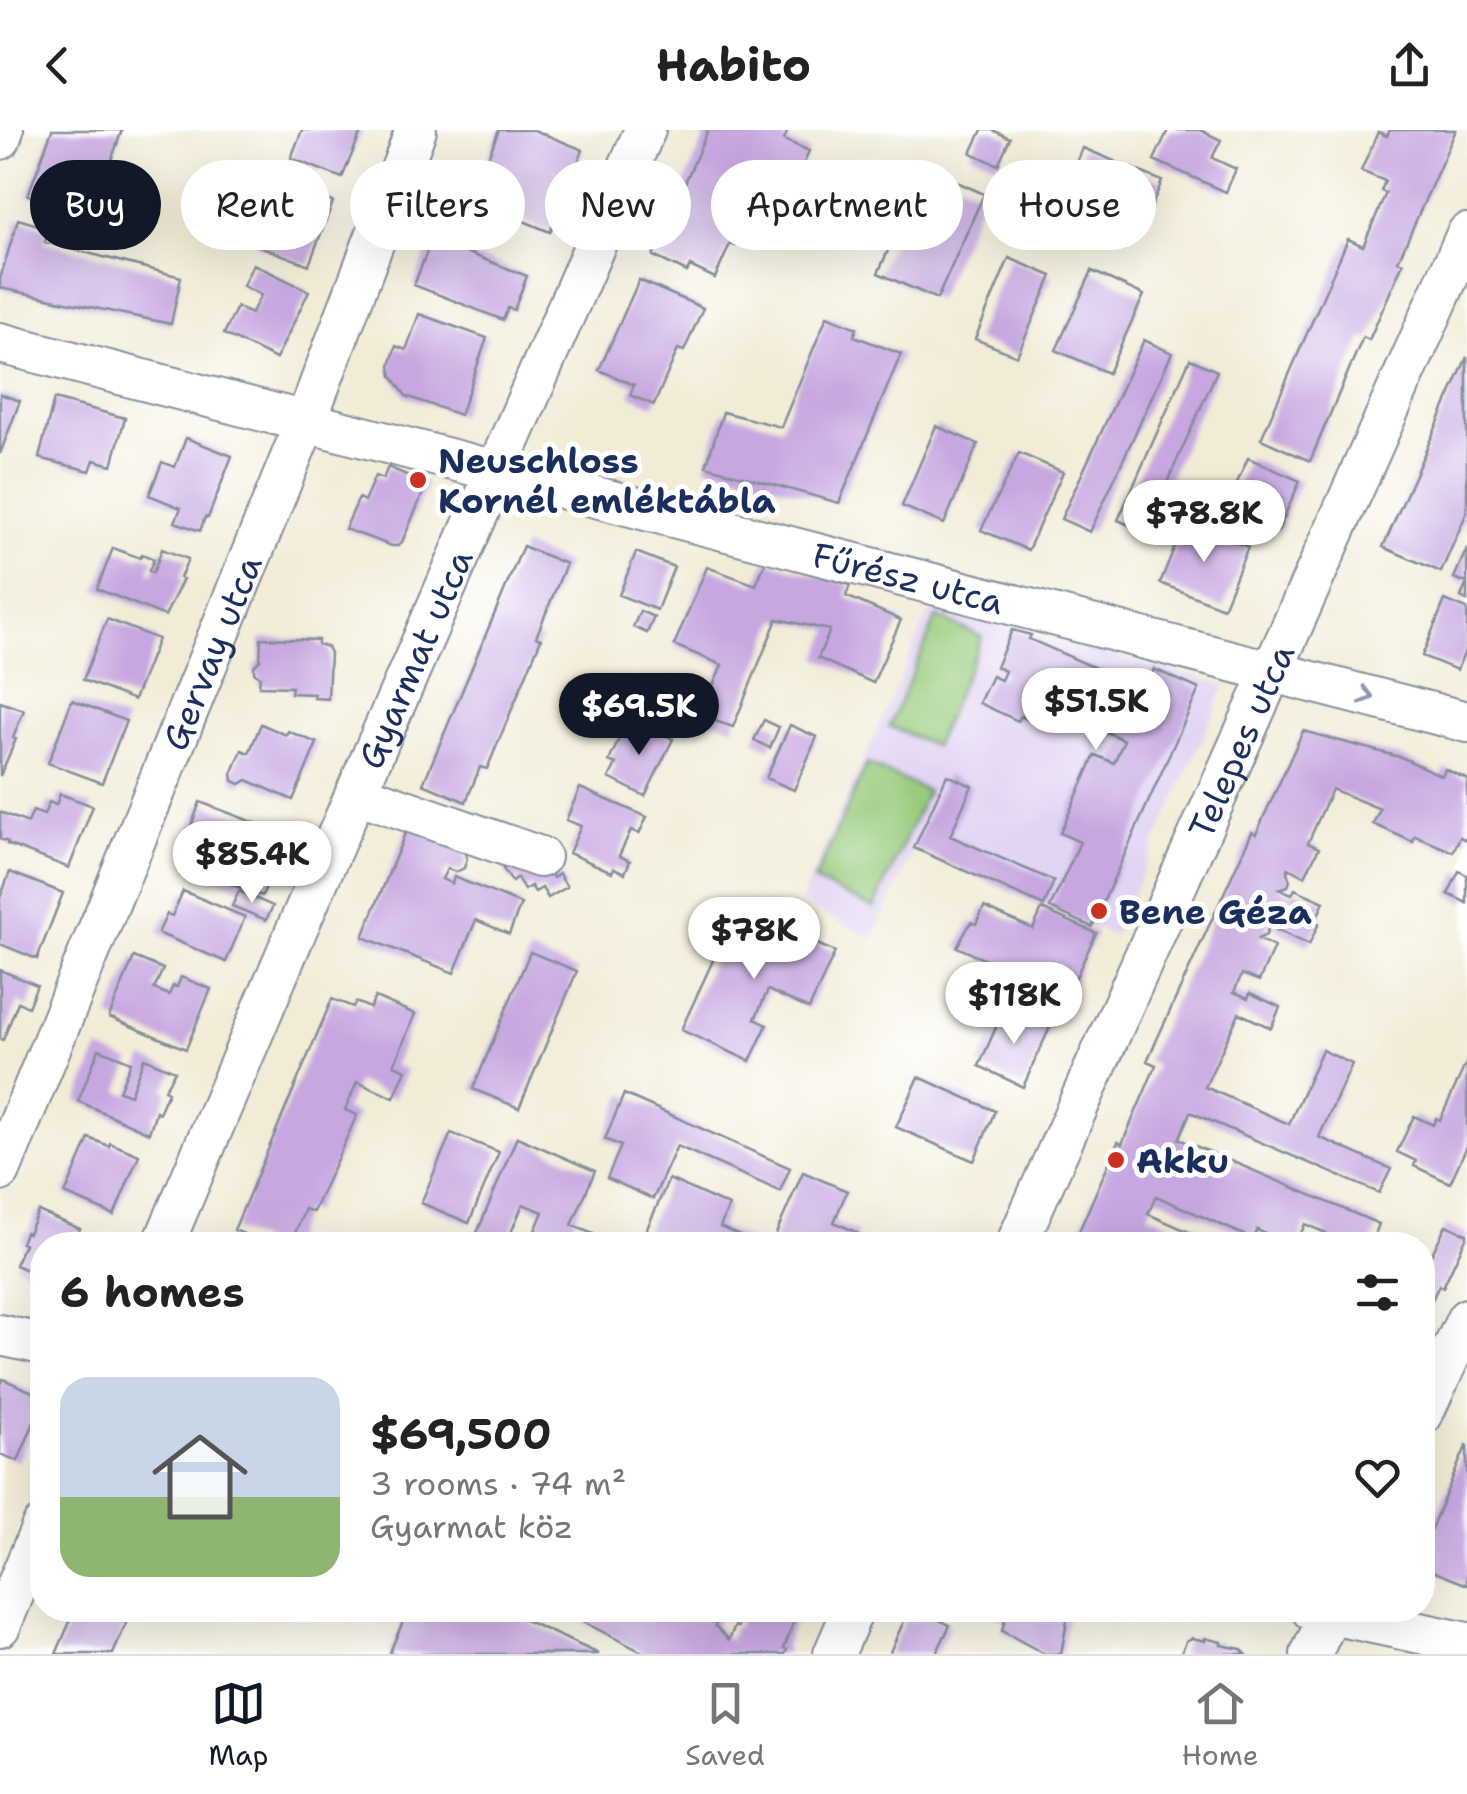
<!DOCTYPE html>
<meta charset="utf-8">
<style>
body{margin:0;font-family:"Shantell Sans",sans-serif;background:#f6f6f6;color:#222;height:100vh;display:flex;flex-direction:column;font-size:38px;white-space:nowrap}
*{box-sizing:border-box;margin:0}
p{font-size:32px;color:#767676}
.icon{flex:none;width:55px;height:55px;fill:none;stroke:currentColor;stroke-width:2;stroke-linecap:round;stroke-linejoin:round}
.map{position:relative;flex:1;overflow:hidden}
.details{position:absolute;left:30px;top:1102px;width:1405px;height:390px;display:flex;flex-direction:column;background:#fff;border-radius:40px;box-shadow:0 10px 40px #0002}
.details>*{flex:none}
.banner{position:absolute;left:30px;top:30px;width:1408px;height:90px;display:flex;gap:20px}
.price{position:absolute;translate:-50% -85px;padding:0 22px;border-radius:35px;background:#fff;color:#222;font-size:32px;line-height:65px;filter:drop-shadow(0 2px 5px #0008)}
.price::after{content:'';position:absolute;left:50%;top:60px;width:30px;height:22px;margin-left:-15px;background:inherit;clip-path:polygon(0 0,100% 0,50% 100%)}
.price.selected{background:#111827;color:#fff}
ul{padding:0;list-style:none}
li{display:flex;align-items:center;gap:30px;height:250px;padding:0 30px}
li span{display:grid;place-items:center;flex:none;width:280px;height:200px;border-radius:30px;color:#555}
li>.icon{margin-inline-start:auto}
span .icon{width:120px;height:120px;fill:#fffc;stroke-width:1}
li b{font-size:42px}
h2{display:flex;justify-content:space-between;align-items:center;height:120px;padding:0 30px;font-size:42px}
.chip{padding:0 35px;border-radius:45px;background:#fff;box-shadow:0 10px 40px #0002;font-size:35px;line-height:90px}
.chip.selected{background:#111827;color:#fff}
header{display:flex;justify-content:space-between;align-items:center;height:130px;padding:0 30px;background:#fff;font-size:45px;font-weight:700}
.menu{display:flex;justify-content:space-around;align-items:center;height:140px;border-top:2px solid #e0e0e0;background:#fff;font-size:28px;color:#767676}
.menu a{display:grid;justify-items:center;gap:5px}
.menu .selected{color:#111827}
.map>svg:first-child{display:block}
.built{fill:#e2d4f3}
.green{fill:#99cb7b;stroke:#5a7d6c;stroke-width:2.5}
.building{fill:#c6a7e1}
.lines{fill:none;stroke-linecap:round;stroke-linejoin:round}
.minor-casing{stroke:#868e9a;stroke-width:44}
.minor{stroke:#fff;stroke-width:40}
.oneway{stroke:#8d97ae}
.poi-dot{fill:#c8321e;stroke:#fff;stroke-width:4}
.labels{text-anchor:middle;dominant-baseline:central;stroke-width:10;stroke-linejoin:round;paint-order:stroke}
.poi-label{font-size:35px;font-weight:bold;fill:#1b2f5e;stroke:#fff;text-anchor:start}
.street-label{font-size:35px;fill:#1b2f5e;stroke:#fff}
</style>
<header><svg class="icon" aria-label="back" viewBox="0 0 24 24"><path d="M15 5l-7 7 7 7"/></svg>Habito<svg class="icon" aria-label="share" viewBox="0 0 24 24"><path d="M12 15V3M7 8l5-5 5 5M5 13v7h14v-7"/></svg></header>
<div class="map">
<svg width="1467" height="1524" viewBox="0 0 1467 1524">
<rect width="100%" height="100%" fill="#fff"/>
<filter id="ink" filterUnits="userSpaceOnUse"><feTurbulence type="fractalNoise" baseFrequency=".01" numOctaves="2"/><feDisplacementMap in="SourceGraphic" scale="20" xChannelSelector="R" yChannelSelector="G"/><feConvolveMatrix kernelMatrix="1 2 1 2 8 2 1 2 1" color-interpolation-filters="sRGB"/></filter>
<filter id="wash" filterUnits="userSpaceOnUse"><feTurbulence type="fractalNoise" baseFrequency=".0048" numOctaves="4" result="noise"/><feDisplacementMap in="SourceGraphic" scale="40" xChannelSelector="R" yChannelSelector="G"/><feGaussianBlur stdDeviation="2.25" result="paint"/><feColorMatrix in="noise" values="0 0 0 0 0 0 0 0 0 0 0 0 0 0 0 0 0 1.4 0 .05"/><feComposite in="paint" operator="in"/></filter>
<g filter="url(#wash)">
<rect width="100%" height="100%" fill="#f2ecd7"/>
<path class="built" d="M932,477l294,78 -112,251 -199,-88 -42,90 -73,-35z"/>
<path class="green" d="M937,487l45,20 -48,109 -45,-20z
M867,634l60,27 -53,117 -60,-27z"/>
<g id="blocks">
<path class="building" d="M52,0h70l-31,87 -63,-22z
M302,0h60l-20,48 -51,-20z
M499,0h35l49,20 -33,82 -79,-33z
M708,0h80l-4,10 25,11 -27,65 -27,-12 -19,42 -6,-2 -15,34 -25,-12 -3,6 -34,-16z
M982,0h10l18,8 -12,27 -27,-12z
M1168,0h32l21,10 -9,18 24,11 -10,23 -72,-32z
M1390,0h66l-58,131 5,2 -34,77 -6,-3 -53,124 -49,-22 87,-200 15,7 23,-53 -5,-2 4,-10 -24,-10 17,-39 9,4z
M1083,18l79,33 -18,44 -80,-33z
M925,38l59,26 -47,105 -59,-26z
M280,53l53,19 -24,63 -53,-20z
M18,89l30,9 -3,14 136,35 -10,47 -171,-36v-9z
M432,109l95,37 -13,34 -6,-2 -5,12 -89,-35z
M1009,128l43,18 -35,80 -42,-17z
M253,134l56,27 -33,68 -52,-25 13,-27 14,7 10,-19 -18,-9z
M1092,141l52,24 -36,78 -52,-23z
M639,150l64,28 -19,43 -6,-2 -24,56 -24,-10 4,-10 -35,-15z
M419,184l68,24 -27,77 -54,-19 -14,-20 -2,-10 6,-20 10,4z
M827,186l30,12 -3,8 47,18 -62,149 -133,-37 17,-54 58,15z
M1144,210l28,13 -82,179 -29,-13z
M1467,227v155l-26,60 -58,-25z
M1190,229l27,12 -72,161 -27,-12z
M0,264l20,7 -20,53z
M54,269l71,19 -13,47 -18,-5 -4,11 -51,-13z
M936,296l42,18 -34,80 -42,-18z
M186,308l46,18 -24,62 -3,-1 -5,14 -25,-9 6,-14 -32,-13 13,-33 13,5z
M1019,323l44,19 -35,78 -47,-20z
M1248,328l52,23 -22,50 -52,-23z
M388,337l39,17 -25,58 -4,4h-6l-47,-17 14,-31 5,3 11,-25 8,3z
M1185,392l63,25 -25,61 -63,-25z
M523,416l43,18 -30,73 5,2 -54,130 -7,-2 -14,35 -43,-18z
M113,418l27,10 2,-4 12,5 -5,12 4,2 9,-24 26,10 -8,19 3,1 -18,37 -68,-27z
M1467,418v52l-6,-3 6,-14 -13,-5z
M636,422l38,15 -17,43 -38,-15z
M766,431l84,24 -4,11 55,24 -28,63 -55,-25 12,-28 -53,-11 -44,108 -33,-11 22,-51 -48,-20 33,-78 49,18z
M1445,470l22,9v37l-10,24 -35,-14z
M640,481l14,6 -7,16 -14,-6z
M107,489l51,20 -24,61 -51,-20z
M1012,500l19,5 -2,4 98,43 2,-3 17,8 8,-18 45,20 -107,238 -42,-19 30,-66 -20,-9 35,-78 19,8 10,-23 -75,-34 -9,19 -19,-9 -3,5 -39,-18 13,-27 9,4 4,-9 -9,-4z
M261,508l57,2v4l9,3 3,6 -2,46 -14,-1v-4l-23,-1 1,-6 -33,-1 1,-9 -6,-5v-6l6,-6z
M72,570l54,21 -24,62 -54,-20z
M0,572l24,8 -11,28 3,1 -16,37z
M764,590l15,7 -9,21 -16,-8z
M637,592l36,17 -28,57 -36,-18 7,-14 -7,-3 13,-28 7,4z
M261,594l25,11 2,-4 29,12 -24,57 -46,-20 -7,4 -7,-3 -1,-7 10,-24 7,3z
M790,595l27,12 -23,53 -28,-12z
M1303,601l100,27 39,18 3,-7 22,10v61l-7,-3 -7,15 -38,-16 -2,6 -40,-18 7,-15 -48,-20 -24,54 11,5 -14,28 -17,-8 -1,4 3,9 -2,5 -9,3 13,5 3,-5 29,13 -9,20 4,1 -10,22 -32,-15 2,-2 -13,-7 2,8 -2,6 -8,4 16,8 -15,34 -17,-7 -8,18 14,6 2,-5 30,14 -9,21 -32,-15 -34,74 84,37 33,-74 30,14 -33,73 72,32 -12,24 -189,-81 -11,27 200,85 -8,21h-50l5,-12 -21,-9 -9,21h-6l-33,-15 -4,9 -97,-43 -8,18 71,31h-66l-10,-5 -2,5h-68l45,-103 4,2 34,-79 -9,-4 105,-229 4,2z
M947,645l25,11 -22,50 104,45 -10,25 -130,-58z
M580,658l67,29 -8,17 -8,-4 -12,26 11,5 -5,12 -11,-5 -2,4 -43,-19 12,-27 -15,-6z
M60,664l33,12 -24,62 -62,-24 1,-2 -8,-3v-27l28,11 5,-12 11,4 5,-13 7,3z
M200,672l79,30 -16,43 -79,-30z
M408,696l57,23 2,10 -3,9 -8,4 -9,-3 -5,10 10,5 2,-7 67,27 -12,30 -33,-14 -22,53 -91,-36z
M521,728l27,11 5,9 6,-4 8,13 -19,11 -6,-10 -7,4 -4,-6 -7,4 -7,-12 -5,4 -9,-13z
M214,734l53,20 -5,12 -53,-20z
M1459,741l8,4v28l-19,-9z
M10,742l53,21 -26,66 -37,-15v-46z
M183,761l62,26 -19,45 -68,-29 9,-19 5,2z
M239,761l34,15 -7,14 -34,-14z
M984,777l49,22 9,-20 54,24 -29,64 -110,-50 14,-25 5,2z
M737,778l98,44 -26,57 -41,-19 -13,29 12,6 -17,36 -69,-31z
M530,822l47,19 -58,137 -46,-19z
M134,827l29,12 -9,20 15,6 4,-9 4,1 4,-10 30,12 -25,60 -77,-32z
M0,840l37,15 -9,22 -10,-5 -15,38 -3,-1z
M375,867l40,17 -21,51 12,5 -12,28 -37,-16 -12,28 12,5 -44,97 -8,-3 -15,36h-19l-37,-15 98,-231 21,8 3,-5 14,6z
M1005,877l45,20 -27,60 -44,-21z
M99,919l32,13 -12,29 11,4 14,-37 31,13 -11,19 4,2 -9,21 -3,-2 -7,22 -71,-32z
M1467,931v85l-17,37 -36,-17 2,-5 -19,-9 17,-36 19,9 3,-7 4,2z
M919,947l76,34 -21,50 -78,-34z
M624,964l166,74 -10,23 -103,-45 -24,53 -46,-21 14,-32 -16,-7z
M451,1003l48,19 -30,71 -48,-20z
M517,1007l78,34 -23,54 47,20h-90l14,-33 -20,-8 -17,41h-34z
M89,1008l20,8 1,-3 29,12 -25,60 -49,-21z
M803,1042l44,19 -13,31 24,11 -6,12h-81z
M669,1049l60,27 -9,21 40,18h-114l-5,-3z
M38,1081l42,18 -7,16h-31v32l-27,-12 9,-21 -3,-1 4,-11 3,1z
M1446,1095l21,9v2l-24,51 -4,-2 -17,36v-47z
M3,1249l39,17v7l-24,58 -18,-7v-68z
M1467,1314v141l-45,-18v-17z
M75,1480h57l-19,44h-57z
M408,1480h95l96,44h-210z
M560,1480h162l-7,16 14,14 6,-14 3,1 3,-17h57l-14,38 3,2 -2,4h-139z
M909,1480h9l32,15 -14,29h-47z
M998,1480h71l-8,44h-16l-43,-23 3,-12 -9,-2z
M1192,1508l13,3v-3l16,4v3l20,4 5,5h-65l5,-13z"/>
</g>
</g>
<g filter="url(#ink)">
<use href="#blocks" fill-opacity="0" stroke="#868e9a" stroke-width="2.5"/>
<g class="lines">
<g class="minor-casing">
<g id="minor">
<path d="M0,9l3,-9"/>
<path id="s1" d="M0,213l1467,379"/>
<path d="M357,663l183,64"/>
<path id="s2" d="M0,1041l306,-750 110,-291"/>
<path id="s3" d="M163,1115l133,-314 349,-801"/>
<path id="s4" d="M1016,1115l451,-1011"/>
<path d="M0,1205l42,9"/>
<path d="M1422,1285l45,-96"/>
<path d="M1312,1480l155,33"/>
<path d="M0,1496l42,-99"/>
<path d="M834,1524l19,-44"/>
<path d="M1311,1524l21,-44"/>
</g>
</g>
<use href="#minor" class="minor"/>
</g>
<defs><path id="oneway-chevron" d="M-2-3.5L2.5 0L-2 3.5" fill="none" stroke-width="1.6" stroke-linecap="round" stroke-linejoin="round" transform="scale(2.5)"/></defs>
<use class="oneway" href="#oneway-chevron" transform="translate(1367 566) rotate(15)"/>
</g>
<g class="poi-dot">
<circle cx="418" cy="350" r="10"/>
<circle cx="1099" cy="781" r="10"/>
<circle cx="1116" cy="1030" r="10"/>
</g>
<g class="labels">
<g class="poi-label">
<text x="438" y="330">Neuschloss<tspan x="438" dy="40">Kornél emléktábla</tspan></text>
<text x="1119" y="781">Bene Géza</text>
<text x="1136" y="1030">Akku</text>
</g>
<g class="street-label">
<text stroke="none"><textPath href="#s1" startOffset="938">Fűrész utca</textPath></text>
<text stroke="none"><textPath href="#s2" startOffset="560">Gervay utca</textPath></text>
<text stroke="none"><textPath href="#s3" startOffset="638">Gyarmat utca</textPath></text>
<text stroke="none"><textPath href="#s4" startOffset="552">Telepes utca</textPath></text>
</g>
</g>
</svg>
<b class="price" style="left:1204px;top:435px">$78.8K</b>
<b class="price" style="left:1096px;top:623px">$51.5K</b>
<b class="price selected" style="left:639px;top:628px">$69.5K</b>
<b class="price" style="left:252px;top:776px">$85.4K</b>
<b class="price" style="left:754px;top:852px">$78K</b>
<b class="price" style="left:1014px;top:917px">$118K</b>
<div class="banner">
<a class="chip selected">Buy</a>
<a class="chip">Rent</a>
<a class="chip">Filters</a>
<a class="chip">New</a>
<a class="chip">Apartment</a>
<a class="chip">House</a>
</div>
<section class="details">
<h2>6 homes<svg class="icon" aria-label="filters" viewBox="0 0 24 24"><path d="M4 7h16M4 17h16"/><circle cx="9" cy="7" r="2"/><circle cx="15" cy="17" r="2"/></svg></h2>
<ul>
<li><span style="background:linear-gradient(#c9d6e8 60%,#8fb573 0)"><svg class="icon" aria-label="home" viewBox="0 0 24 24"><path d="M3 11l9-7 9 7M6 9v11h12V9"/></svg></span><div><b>$69,500</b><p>3 rooms · 74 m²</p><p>Gyarmat köz</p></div><svg class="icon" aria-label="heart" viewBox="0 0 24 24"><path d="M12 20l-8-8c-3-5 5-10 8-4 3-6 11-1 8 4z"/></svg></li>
</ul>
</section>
</div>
<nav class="menu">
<a class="selected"><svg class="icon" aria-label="map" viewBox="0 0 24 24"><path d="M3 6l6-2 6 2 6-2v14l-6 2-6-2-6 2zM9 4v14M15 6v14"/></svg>Map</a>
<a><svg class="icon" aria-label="saved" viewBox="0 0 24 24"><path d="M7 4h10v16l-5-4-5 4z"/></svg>Saved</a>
<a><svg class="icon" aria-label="home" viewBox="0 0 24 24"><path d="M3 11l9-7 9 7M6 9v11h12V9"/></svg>Home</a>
</nav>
